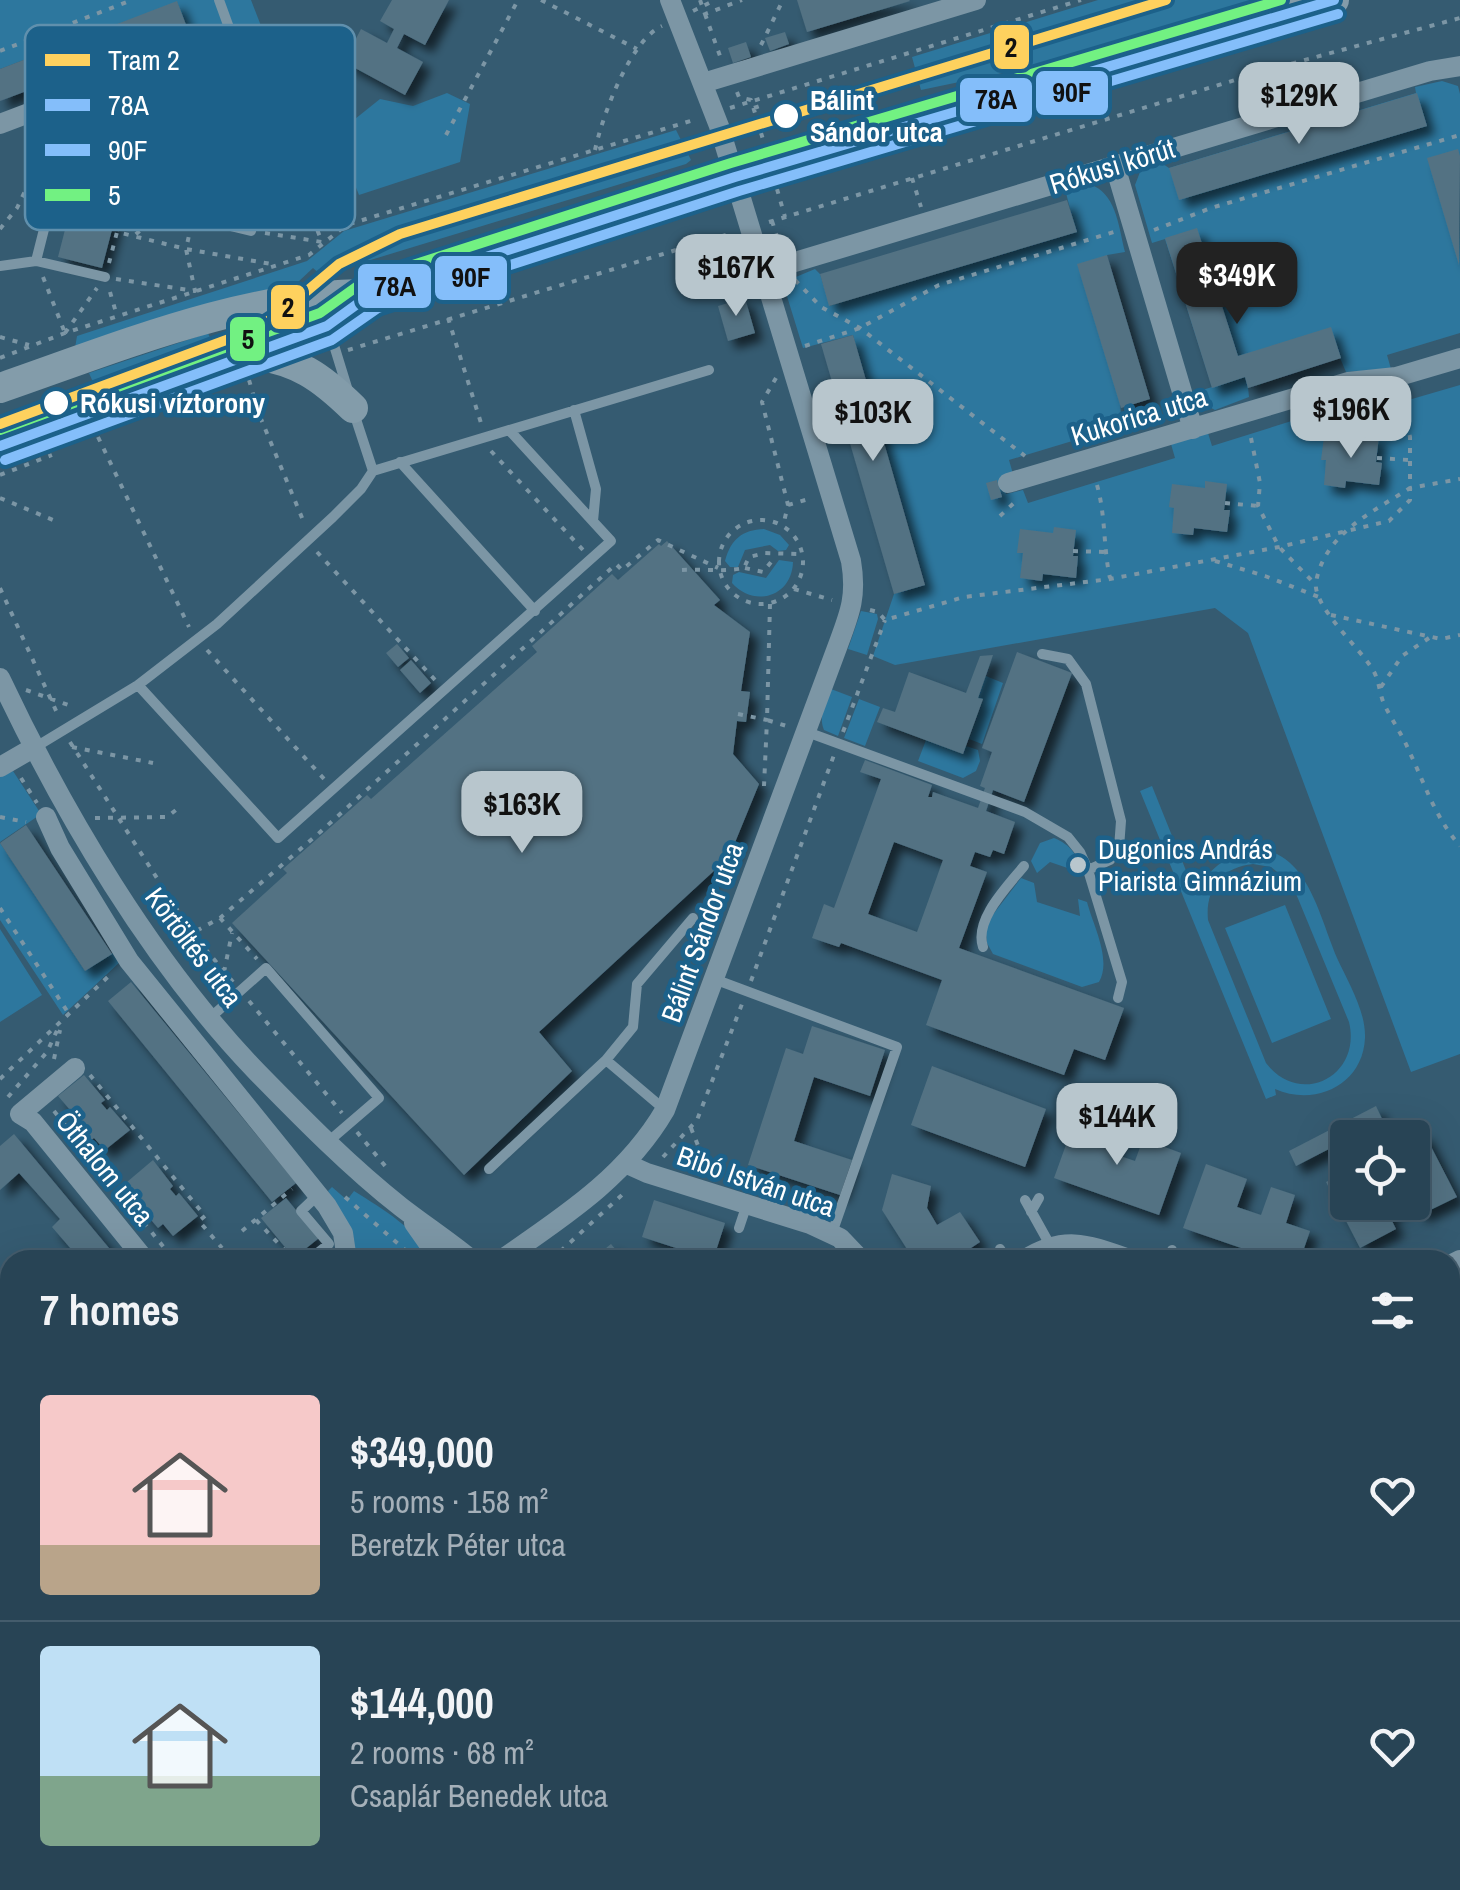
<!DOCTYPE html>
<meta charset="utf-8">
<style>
body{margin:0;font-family:"Archivo Narrow",sans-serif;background:#344e5f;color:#f1f3f6;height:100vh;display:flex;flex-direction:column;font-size:38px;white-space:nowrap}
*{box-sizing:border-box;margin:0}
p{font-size:32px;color:#a5b0b9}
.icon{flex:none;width:55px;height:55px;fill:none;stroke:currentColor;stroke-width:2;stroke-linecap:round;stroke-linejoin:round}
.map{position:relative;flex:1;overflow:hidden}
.side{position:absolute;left:0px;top:1250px;width:1460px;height:640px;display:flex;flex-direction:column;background:#284455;border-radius:30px 30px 0 0;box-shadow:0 10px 40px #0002,0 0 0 2px #445c6c}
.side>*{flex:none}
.buttons{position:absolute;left:1330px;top:1120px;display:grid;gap:20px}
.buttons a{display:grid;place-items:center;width:100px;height:100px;border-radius:10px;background:#284455;box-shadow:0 10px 40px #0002,0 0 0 2px #445c6c;font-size:50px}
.price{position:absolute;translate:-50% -85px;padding:0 22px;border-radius:20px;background:#b8c6cd;color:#111;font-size:32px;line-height:65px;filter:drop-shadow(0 2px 5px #0008)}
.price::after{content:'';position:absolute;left:50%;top:60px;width:30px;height:22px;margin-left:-15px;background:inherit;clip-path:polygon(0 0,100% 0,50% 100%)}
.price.on{background:#222;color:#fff}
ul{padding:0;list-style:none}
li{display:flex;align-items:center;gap:30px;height:250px;padding:0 40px}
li+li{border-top:2px solid #445c6c}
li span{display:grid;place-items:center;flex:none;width:280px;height:200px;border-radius:10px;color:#555}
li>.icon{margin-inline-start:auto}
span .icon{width:120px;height:120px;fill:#fffc;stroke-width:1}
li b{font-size:42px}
h2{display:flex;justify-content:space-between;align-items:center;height:120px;padding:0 40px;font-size:42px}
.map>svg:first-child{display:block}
.green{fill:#2d779e;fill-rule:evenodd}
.building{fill:#537283;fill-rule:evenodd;filter:url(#shadow)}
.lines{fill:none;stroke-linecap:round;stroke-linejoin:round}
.path{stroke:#7c96a5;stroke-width:4;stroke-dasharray:5 8;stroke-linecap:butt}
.service{stroke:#7c96a5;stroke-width:10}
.minor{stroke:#7c96a5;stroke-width:20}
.secondary{stroke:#839caa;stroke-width:30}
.bus-1-casing{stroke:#1c618a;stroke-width:18}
.bus-2-casing{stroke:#1c618a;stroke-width:18}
.bus-3-casing{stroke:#1c618a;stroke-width:18}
.bus-1{stroke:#84befa;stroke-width:10}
.bus-2{stroke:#84befa;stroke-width:10}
.bus-3{stroke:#72f182;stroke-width:10}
.tram-1-casing{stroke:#1c618a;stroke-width:18}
.tram-1{stroke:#fed15e;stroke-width:10}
.stop-dot{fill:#fff;stroke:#1c618a;stroke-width:4}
.poi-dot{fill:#b8c6cd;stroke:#1c618a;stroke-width:4}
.labels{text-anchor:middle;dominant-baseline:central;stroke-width:9;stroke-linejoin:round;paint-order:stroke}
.stop-label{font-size:28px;font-weight:bold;fill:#fff;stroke:#1c618a;text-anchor:start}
.street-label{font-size:28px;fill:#fff;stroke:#1c618a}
.poi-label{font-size:28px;fill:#fff;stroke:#1c618a;text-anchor:start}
.key{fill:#1c618a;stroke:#6090ad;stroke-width:2.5}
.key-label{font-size:28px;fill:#fff}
.line-badge{stroke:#1c618a;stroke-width:4}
.pale-badge-label{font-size:28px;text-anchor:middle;font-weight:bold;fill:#111}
</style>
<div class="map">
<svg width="1460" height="1890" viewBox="0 0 1460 1890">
<defs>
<filter id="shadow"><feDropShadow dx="8" dy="8" stdDeviation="5" flood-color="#0009"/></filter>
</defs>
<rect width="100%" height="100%" fill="#355b71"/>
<path class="green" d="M0,0h251l12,31 -75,-1 -11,-28 -177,67z
M1098,0h159l-221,66 -115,24 -9,-33z
M1442,81l16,5 2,8v239l-73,22 4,14 -45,3 -6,-14 -92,29 1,10 -34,13 -13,-7 -6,-11 16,-5 -47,-148 -13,4 -17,-58 5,-13 23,-8 6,4 247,-75 -1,-6z
M447,93l23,11 -10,58 -101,33 -24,-60 45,-36 33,7z
M676,130l15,30 -5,4 -345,105 -3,-7 -17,13 -8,-7 -15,14 -223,66 2,-12 230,-75 37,-30z
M1094,186c23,11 25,43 31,66l-18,3 15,171 -113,34 4,14 -11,4 4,16 17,-4 5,13 147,-45 -4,-14 37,-11 4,13 140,-44 -3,-13 51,-4 5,16 55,-16v669l-49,18 -163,-439 -33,-25 -320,57 -22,-9 21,-62 31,-10 -72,-249 -50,13 -17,-55 5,-14 24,-10 5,5 10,32 246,-74 -10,-39z
M264,317l5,9 -32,17 -127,44 -14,2 -7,-16 119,-40 3,7 5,-1z
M764,529l16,6 9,10 -3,5 -8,1 -8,-6 -25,5 -7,17h-8l-5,-6c6,-22 17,-31 39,-32z
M779,560l14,2c-1,35 -39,46 -61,21l1,-8 6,-3 27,6z
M861,611l16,3 1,5 -11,36 -19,-6z
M986,676l17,7 -21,61 -13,-5 14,-39 -5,-2z
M831,689l21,8 -14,39 -14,-6c-6,-14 2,-27 7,-41z
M859,699l21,8 -15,39 -21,-8z
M926,740l37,14 3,-8 12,4 2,11 -4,10 -13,7 -45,-17z
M13,771l28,43 -41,28v-65z
M1152,786l43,107c22,-40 71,-64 105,-19 17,23 26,58 37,84 11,24 29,53 28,80 -2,47 -50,69 -90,51l1,6 -10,4 -126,-308zM1253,864l18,3 21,17 57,138c13,54 -49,86 -83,41l-58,-143c-3,-31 14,-53 45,-56z
M1054,838c17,7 24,17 28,35l-32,-11 -13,11 -6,-12 9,-18z
M0,843l85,128 29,-19 7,9 -58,54 -63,-95z
M1021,878l13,5 3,19 43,14 -2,-17 9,3c6,23 25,58 12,80l-17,5 -89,-33 -6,-11 -2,-18z
M1285,905l46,114 -59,24 -47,-115z
M0,929l42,66 -42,27z
M332,1187l15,13 7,-9c30,19 62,37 78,69h-75c-3,-27 -14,-47 -29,-69z
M1155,1880h193l6,10h-214z"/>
<path class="building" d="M392,0h57l-24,45 -21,-11 -7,14 26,14 -18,33 -61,-33 17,-33 26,14 7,-14 -14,-8z
M797,0h112l1,1 -103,31z
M177,1l11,29 -188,71v-32z
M785,32l4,12 -19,7 -5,-13z
M746,42l5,15 -18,6 -5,-15z
M1417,93l10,33 -248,74 -10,-32z
M1458,149l2,7 -1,109 -32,-107z
M77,183l44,12 -19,73 -44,-11z
M1067,200l10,32 -248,74 -9,-32z
M1197,228l41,128 93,-29 10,31 -93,30 -3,-11 -33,11 -47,-150z
M1107,255l43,144 -29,9 -44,-144z
M745,298l10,35 -27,8 -10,-35z
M853,335l72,250 -31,9 -73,-250z
M1357,434l22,2 -3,26 6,1 -3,22 -33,-4 -1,7 -21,-3 2,-25h-5l3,-23 32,3z
M997,480l5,17 -11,3 -5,-17z
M1205,481l22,3 -3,26h6l-3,22 -33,-4 -1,7 -21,-2 2,-25 -5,-1 3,-23 33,4z
M1054,527l22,3 -3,26h5l-2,22 -33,-4 -1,7 -22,-3 3,-25h-6l3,-24 33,4z
M667,541l53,59 -6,5 36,27 -9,59 9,1 -4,30 -9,-1 -4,33 26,30 -30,73 -190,175 33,39 -108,104 -232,-252 55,-50 -4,-4 84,-74 4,4 166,-147 -5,-6 80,-72 6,6 41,-36 2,2z
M397,644l12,14 -11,9 -12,-14z
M1017,652l55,21 -48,129 -31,-12 -7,21 29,11 -11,32 -11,-4 -3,7 -15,-5 -5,14 17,6 -28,76 165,60 -19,52 -31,-11 -10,26 -138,-50 16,-45 -101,-37 -2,4 -27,-9 12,-34 10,4 47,-129 -21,-7 5,-12 67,25 -4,12h4l1,-5 45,16 7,-20 -5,-2 12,-34 -10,-4zM894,842l49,18 -26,72 -49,-18z
M993,655l-15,43 5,1 -20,55 -86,-32 6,-14 12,4 14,-40 57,21 14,-37z
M411,660l20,23 -11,10 -20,-23z
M26,825l86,129 -27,17 -85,-128z
M131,982l165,201 -24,19 -164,-201z
M812,1026l73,24 -15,46 -56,-19 -20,64 58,19 -12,35 -92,-30 38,-117 17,6z
M932,1066l114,43 -21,58 -114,-42z
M84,1075l21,25 -4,3 6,7 3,-3 20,23 -25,20 -11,-12 -5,4 -22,-27 4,-4 -13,-15z
M1376,1106l7,15 -87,45 -7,-15z
M1076,1117l40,14 -8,21 27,9 8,-22 38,14 -22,62 -105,-37z
M1423,1131l34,66 -37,18 -8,-15v-63z
M14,1134l105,126h-44l3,-3 -26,-30 8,-8 -41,-46 -19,17v-44z
M153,1160l20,26 -3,3 6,7 3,-3 19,23 -25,20 -10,-12 -5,4 -23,-27 5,-4 -13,-15z
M1206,1164l41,15 -10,28 24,8 10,-28 24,8 -9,28 24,8 -10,29h-24l-93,-32z
M1348,1171v31h62l-22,11 8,16 -36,19 -34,-66z
M892,1174l39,12 -4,22 10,17 23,-13 20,30 -27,18h-39l-32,-50z
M286,1198l33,40 -25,20 -33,-40z
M654,1200l71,23 -12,37 -71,-23z
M611,1244l13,16h-24l4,-3 -4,-4z
M10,1263v21l-10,8v-21z
M1460,1290v41l-3,1 3,21 -10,4v-62z
M10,1323v15l-4,3 4,4v51l-10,-12v-53z
M1460,1407v40l-10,5v-40z
M0,1453l10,12v64l-10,-11z
M1460,1504v68l-10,6v-68z
M10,1606v48l-10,9v-42z
M1460,1651v60l-10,-18v-37z
M1450,1749l10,18v37l-10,-18z
M0,1787l10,11v9l-7,7 -3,-4z
M1460,1846v44h-16l-6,-10 -18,10 -6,-10h36v-28z
M42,1880h38l-13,10h-17z
M403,1880h27l4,4 -7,6h-16z
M621,1880h8l8,10h-28z
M675,1880h64l8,10h-64z
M844,1880h7l8,10h-27z
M888,1880h40l8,10h-39z
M1028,1880h16l4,5 7,-5h28l-13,10h-49l-3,-3z
M1168,1880h15l8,10h-36z
M1327,1880h19l6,10h-42z"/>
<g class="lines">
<path class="path" d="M541,0l96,49
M700,0l5,14 37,-14
M693,11l22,-11
M705,14l15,42
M761,45l22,-45
M0,51l132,-51
M1268,70l9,29
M737,92l2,5 12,3 14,46
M730,108l351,-108
M754,108l11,-4
M446,135l72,-135
M595,150c7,-33 35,-110 67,-124
M912,178l9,29
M777,189l8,28
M197,202l7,-30
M772,221l9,28
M769,222l499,-152 192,-52
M0,229l17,-21 21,-44
M1154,230l57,-22 249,-73
M117,231l7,-37 80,-22 -70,64
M265,233l57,9 -36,-91
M109,263l8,-31 69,17 85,15
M43,277l22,56
M116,279l79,12 -9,-42 4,-18
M795,280l26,27 39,21 165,128
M110,292l7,24
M448,318l33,105
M65,333l32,-45
M0,337l29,8
M805,346l55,-18 79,-43 175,-53
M348,350l384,-117
M0,358l65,-25 244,-78 37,-30 351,-106
M776,378l-14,24 26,103 -5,21
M249,380l10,34 46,111
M1401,397l9,40v51c-37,24 -85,45 -94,94 -4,24 45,67 57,88 7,12 6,24 12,36 8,16 18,30 25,47 16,34 25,64 50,93
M98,437l91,190
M1251,438l9,45 -2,23 21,41 35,36
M491,451l92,99
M1377,458l32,2
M0,475l52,-20
M1097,485c9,32 6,62 13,93
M0,498l58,24
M1225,503l33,3
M788,505l24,-7
M1000,516l15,-14
M719 562a42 42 0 1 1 84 0a42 42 0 1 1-84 0Z
M1073,551l31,1
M317,552l119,129
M1215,561l50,15 54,21
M745,568l18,4 13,-16
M682,570c20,-1 43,2 62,-2l5,-11 16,-4 35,1
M0,588l58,127
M794,589l38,11
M770,604l-3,116 23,7
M870,610l8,2 7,8 79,-23 146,-18 169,-32 110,-26 21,-21v-12l50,-9
M1331,615l110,24 19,-4
M207,650l118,130
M1381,687l21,-31 27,-18
M26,690l48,17
M738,714l29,6 -3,66
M843,732l42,-112
M70,742l122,191 41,49
M72,747l81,16
M21,778l16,25
M0,817l26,5
M95,818l72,-1 14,-11
M0,908l69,106
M220,918l37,41
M174,943l46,-25 98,-84 298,-270 6,6 36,-30 60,28
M224,972l8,-39
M751,981l83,-226
M249,1001l93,112
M54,1059l6,-29
M90,1075l115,141 -6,5 23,27
M0,1079l113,-107
M8,1097l39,-45 13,-28
M54,1111l120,149
M691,1128l16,40
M357,1132l29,35
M663,1157l34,-37 45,-116
M345,1197l68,60
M256,1220l38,40
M242,1231l50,-42
M273,1260l12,-10
M551,1260l72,-66"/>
<path class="service" d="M193,217l58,14 21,-85 -53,-146
M36,261l69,16
M0,266l36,-5 22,-87 -23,-63
M684,286l78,-23
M329,329l20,65
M353,410l20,61
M574,410l22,79 -3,32
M400,462l135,149
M1042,654l26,5 18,25 35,137 -2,27 -9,12 -22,10
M138,685l140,153 333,-297 -102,-111
M807,732l218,80 43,25 12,15 8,18 34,112 -4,16
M34,748l104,-63 79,-61 116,-107 28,-28 12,-18 336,-101
M983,947c-9,-27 23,-59 41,-81
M714,979l183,68 -65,186
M211,1017l55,-49 113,130 -50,43
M606,1060l59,50
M489,1169l117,-109 27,-33 4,-43 56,-66
M1025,1200l25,45
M1031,1212l8,-14
M739,1228l8,-24
M1000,1249l7,11
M309,1260l20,-16 -28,-33 18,-17
M1168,1260l4,-10
M1450,1401l10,-5
M1450,1464l10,-5
M1450,1734l10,17
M1450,1831l6,10 4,-3
M1199,1880l7,10"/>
<path class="minor" d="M703,83l273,-83
M0,124l232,-88
M1115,166l78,263
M765,271l665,-200 30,-5
M1008,483l340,-101 48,-5 64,-19
M0,678c64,136 152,285 257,394 45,46 93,95 144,135 22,17 46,33 67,50
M0,767l33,-19
M46,817l14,31 69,113 198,245 16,27 4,27
M20,1114l13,8 112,138
M20,1114l55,-46
M627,1164l20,9 163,51 30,14 21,22
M414,1223l26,37
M501,1260c62,-43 125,-83 164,-150l173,-465c12,-32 19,-49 13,-84l-132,-435 -49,-126
M1024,1260c41,-26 65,-15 108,0
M1450,1265l10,-5
M0,1416l10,12
M1450,1629l10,-6
M0,1727l10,-9
M0,1752l10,13
M104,1880l8,10
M377,1880l8,10
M651,1880l8,10
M968,1880l8,10
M1375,1880l6,10
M785,1890l12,-10
M1099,1890l15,-10"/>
<path class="secondary" d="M252,354c46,7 68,22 101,54
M0,388c116,-40 247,-95 371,-94
M0,446l327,-120 44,-32 364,-117 599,-177"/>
<g class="bus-1-casing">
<path id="bus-1" d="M0,446l327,-120 44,-32 364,-117 599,-177"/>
</g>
<g class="bus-2-casing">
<path id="bus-2" d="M5,460l327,-120 46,-32 361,-117 599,-177"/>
</g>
<g class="bus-3-casing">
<path id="bus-3" d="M0,430l320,-117 46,-33 365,-117 550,-163"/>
</g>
<use href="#bus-1" class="bus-1"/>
<use href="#bus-2" class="bus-2"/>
<use href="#bus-3" class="bus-3"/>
<g class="tram-1-casing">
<path id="tram-1" d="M0,424l256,-95 26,-17 57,-48 61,-30 766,-234"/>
</g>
<use href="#tram-1" class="tram-1"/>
</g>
<g class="stop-dot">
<circle cx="786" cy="116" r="14"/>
<circle cx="56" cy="403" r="14"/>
</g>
<circle class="poi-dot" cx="1078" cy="865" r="10"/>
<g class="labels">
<g class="stop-label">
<text x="810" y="100">Bálint<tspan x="810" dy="32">Sándor utca</tspan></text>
<text x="80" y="403">Rókusi víztorony</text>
</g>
<g class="street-label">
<text transform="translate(1112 166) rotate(-17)">Rókusi körút</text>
<text transform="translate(1139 416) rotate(-17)">Kukorica utca</text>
<text transform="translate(702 932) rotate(-70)">Bálint Sándor utca</text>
<text transform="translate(194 947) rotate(53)">Körtöltés utca</text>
<text transform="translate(105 1168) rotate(51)">Öthalom utca</text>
<text transform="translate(756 1181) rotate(19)">Bibó István utca</text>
</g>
<g class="poi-label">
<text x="1098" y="849">Dugonics András<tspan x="1098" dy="32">Piarista Gimnázium</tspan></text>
</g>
</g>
<rect x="25" y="25" width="330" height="205" rx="15" class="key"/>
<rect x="45" y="54" width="45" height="12" fill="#fed15e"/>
<rect x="45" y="99" width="45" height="12" fill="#84befa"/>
<rect x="45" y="144" width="45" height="12" fill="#84befa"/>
<rect x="45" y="189" width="45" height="12" fill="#72f182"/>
<g class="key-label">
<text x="108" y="70">Tram 2</text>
<text x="108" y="115">78A</text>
<text x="108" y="160">90F</text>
<text x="108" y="205">5</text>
</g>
<g class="line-badge">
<rect x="992" y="23" width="39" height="48" rx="10" fill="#fed15e"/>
<rect x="1034" y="69" width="76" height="48" rx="10" fill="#84befa"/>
<rect x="958" y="76" width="76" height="48" rx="10" fill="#84befa"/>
<rect x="433" y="254" width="76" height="48" rx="10" fill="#84befa"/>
<rect x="356" y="262" width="77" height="48" rx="10" fill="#84befa"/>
<rect x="269" y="283" width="38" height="48" rx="10" fill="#fed15e"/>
<rect x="228" y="315" width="39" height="48" rx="10" fill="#72f182"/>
</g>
<g class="pale-badge-label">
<text x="1011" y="57">2</text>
<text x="1072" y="102">90F</text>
<text x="996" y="109">78A</text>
<text x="471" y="287">90F</text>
<text x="395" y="296">78A</text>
<text x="288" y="317">2</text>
<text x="248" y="349">5</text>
</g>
</svg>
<div class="buttons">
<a><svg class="icon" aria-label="locate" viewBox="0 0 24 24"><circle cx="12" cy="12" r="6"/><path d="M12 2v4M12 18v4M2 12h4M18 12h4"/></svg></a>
</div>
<b class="price" style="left:1299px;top:147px">$129K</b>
<b class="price" style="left:736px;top:319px">$167K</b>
<b class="price on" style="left:1237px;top:327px">$349K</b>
<b class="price" style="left:1351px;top:461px">$196K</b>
<b class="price" style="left:873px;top:464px">$103K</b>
<b class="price" style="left:522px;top:856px">$163K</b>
<b class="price" style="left:1117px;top:1168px">$144K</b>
<section class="side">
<h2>7 homes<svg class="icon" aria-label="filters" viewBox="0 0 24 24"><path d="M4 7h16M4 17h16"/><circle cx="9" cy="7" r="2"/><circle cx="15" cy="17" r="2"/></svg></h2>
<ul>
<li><span style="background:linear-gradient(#f6c9c9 75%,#b9a48a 0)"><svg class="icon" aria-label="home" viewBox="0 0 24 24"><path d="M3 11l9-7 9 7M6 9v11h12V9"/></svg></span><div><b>$349,000</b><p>5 rooms · 158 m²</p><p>Beretzk Péter utca</p></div><svg class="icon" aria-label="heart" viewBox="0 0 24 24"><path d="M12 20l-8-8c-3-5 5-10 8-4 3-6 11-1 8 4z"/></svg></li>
<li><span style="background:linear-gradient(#bfe0f5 65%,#7fa58c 0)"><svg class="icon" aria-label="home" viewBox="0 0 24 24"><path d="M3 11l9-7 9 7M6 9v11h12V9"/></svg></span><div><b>$144,000</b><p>2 rooms · 68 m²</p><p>Csaplár Benedek utca</p></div><svg class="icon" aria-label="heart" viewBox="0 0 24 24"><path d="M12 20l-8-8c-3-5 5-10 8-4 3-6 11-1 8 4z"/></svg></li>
</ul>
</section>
</div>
